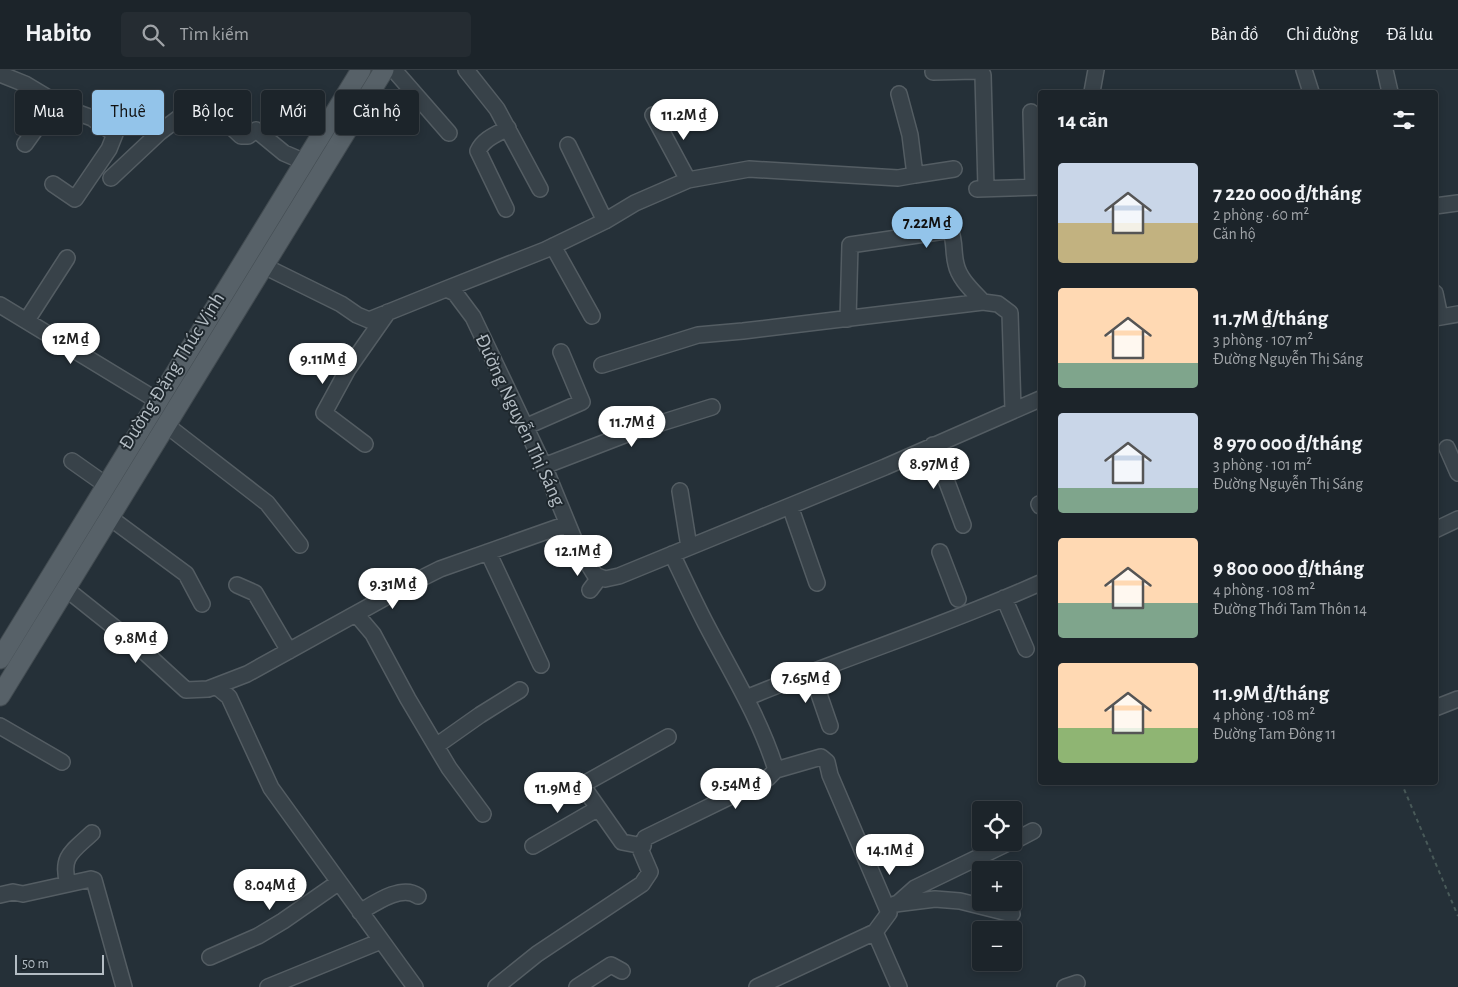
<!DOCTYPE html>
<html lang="vi">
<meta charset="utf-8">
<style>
body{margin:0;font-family:"Alegreya Sans",sans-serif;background:#252c32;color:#f1f3f6;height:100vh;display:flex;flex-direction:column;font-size:19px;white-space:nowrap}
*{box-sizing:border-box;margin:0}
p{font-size:16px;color:#a0a4a8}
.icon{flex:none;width:28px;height:28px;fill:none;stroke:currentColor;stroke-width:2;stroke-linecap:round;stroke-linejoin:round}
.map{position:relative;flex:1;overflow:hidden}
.drawer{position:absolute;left:1038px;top:20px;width:400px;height:695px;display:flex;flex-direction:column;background:#1c242a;border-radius:5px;box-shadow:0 2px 8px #0003,0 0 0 1px #3a4147}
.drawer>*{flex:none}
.banner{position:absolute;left:15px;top:20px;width:475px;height:45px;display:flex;gap:10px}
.controls{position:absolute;left:972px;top:731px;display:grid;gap:10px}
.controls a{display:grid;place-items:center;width:50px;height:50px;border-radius:5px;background:#1c242a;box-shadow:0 2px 8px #0003,0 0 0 1px #3a4147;font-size:25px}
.scale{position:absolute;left:15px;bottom:12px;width:89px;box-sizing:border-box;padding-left:5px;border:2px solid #b4bdc4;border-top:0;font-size:14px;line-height:18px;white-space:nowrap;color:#b4bdc4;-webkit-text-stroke:4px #1e272d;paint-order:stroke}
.price{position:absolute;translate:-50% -42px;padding:0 11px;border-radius:18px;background:#fff;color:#222;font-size:16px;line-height:32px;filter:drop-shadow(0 1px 2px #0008)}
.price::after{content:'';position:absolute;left:50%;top:30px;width:15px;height:11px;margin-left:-8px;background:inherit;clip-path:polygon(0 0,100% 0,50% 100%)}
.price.current{background:#93c4ea;color:#111}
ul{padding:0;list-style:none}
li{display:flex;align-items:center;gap:15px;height:125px;padding:0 20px}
li span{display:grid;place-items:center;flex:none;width:140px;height:100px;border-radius:5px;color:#555}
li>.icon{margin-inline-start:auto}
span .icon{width:60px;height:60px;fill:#fffc;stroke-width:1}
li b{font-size:21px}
h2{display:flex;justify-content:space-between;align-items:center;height:60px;padding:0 20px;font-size:21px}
.tag{padding:0 18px;border-radius:5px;background:#1c242a;box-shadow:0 2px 8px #0003,0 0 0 1px #3a4147;font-size:18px;line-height:45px}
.tag.current{background:#93c4ea;color:#111}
header{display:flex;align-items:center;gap:30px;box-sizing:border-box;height:70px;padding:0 25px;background:#1c242a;border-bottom:1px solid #3a4147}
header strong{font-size:24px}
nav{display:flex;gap:28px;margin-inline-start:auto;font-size:18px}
.search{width:350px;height:45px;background:#252c32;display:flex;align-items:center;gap:12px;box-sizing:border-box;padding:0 18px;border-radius:5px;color:#a0a4a8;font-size:19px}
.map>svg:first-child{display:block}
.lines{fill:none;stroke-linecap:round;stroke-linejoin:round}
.minor-casing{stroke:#545d63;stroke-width:18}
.major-casing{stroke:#424b51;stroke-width:21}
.path{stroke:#495a59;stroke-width:2;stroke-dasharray:4 4;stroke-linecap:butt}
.minor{stroke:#384249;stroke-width:15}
.major{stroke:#576168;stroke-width:19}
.labels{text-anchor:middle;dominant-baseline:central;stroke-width:4;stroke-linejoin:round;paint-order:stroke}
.street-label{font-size:20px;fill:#b4bdc4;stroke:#1e272d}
</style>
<header>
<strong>Habito</strong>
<div class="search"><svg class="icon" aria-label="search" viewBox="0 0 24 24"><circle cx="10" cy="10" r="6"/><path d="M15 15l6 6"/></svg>Tìm kiếm</div>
<nav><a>Bản đồ</a><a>Chỉ đường</a><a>Đã lưu</a></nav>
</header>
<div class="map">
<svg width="1458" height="917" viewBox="0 0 1458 917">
<rect width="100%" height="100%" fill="#253038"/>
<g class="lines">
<g class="minor-casing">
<path id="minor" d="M394,0l55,63
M466,0l31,39 43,80
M1304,0l7,22
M1385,0l5,22
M933,2l42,-1 6,1 2,3 3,113
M0,4l25,10 40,24 27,10 23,16 -6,15 -34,50 -22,-15
M1092,22l4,-22
M1031,42l2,75
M653,45l35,65
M25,74l30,-42
M568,75l37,76
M915,105l39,-6
M111,108l49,-46 40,-30h4l4,3 33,31h7l8,-6 28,23 21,9
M977,119l63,-2
M1435,136l23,-3
M506,139l-28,-58c5,-12 19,-17 30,-23
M553,176l39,70
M264,196l77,38 16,11 12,5 77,-31 9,4 18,24 71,149 32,78 19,31 10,4 14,-3 266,-109 155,-68
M446,219l99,-39 60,-29 30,-18 53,-23 61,-11 149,9 17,-3 -5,-40 -11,-41
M1435,223l5,24
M0,235l158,96
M1435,248l23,-4
M848,249l2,-74 95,-14 6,1c4,10 2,21 5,32 3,15 17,27 27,38
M27,250l40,-62
M602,295l96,-30 45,-4 240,-29 15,2 12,9 3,97
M165,354l102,79 33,42
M525,357l57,-25 -21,-50
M365,374l-41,-31 24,-44 40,-57
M933,375l30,80
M1447,378l11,25
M72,391l34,24
M544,396l88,-34 80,-25
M680,421l9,56
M1039,434l1,2
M790,436l27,77
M109,447l77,57 16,30
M1435,460l23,-11
M488,482l53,113
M940,482l18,47
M237,515l18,8 34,58
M65,518l74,59 47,43 22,-1 39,-15 159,-88 34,-17 127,-45
M590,520l9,-12
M1004,528l22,51
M356,544l17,20 35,65 41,69 34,46
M811,601l19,55
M216,616l13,11 42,91 144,199
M746,628c97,-40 198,-72 294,-115
M1435,638l23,-9
M0,656l62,36
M436,676l44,-31 40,-25
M554,726l28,-11
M1014,771l19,-10
M533,776l64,-37
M643,776l-21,-4 -40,-57 86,-48
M68,814c-8,-28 5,-33 24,-51
M0,825l13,-3 10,2 68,-15 3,1 30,107
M895,834l40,-5 25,2 52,13
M897,834l18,-16 95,-46
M360,842c15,-9 42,-28 58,-16
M875,862l24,55
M210,887l48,-21 25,-15 56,-39
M268,917l113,-46
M496,917l41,-33 105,-70 8,-12 -9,-21 4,-13 123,-60 8,-8c-16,-52 -45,-98 -70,-146 -12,-23 -23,-47 -34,-70
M577,917l34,-22 11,6
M757,917l118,-55 14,-19 -59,-138 -3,-13 -6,-5 -45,13
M1065,917l12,-4"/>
</g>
<g class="major-casing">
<path id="major" d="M0,589l361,-589
M0,626l384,-626"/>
</g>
<path class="path" d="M1401,712l57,134"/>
<use href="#minor" class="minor"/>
<use href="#major" class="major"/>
</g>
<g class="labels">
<g class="street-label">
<text transform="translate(172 301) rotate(-58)">Đường Đặng Thúc Vịnh</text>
<text transform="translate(520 350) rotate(65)">Đường Nguyễn Thị Sáng</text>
</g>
</g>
</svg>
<div class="controls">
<a><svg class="icon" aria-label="locate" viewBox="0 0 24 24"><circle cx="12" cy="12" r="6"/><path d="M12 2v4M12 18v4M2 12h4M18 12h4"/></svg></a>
<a>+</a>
<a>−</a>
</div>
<div class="scale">50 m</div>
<b class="price" style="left:684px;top:71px">11.2M ₫</b>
<b class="price current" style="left:927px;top:179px">7.22M ₫</b>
<b class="price" style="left:71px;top:295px">12M ₫</b>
<b class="price" style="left:323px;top:315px">9.11M ₫</b>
<b class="price" style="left:632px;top:378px">11.7M ₫</b>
<b class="price" style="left:934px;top:420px">8.97M ₫</b>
<b class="price" style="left:578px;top:507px">12.1M ₫</b>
<b class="price" style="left:393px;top:540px">9.31M ₫</b>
<b class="price" style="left:136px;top:594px">9.8M ₫</b>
<b class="price" style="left:806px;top:634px">7.65M ₫</b>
<b class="price" style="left:736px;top:740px">9.54M ₫</b>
<b class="price" style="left:558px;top:744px">11.9M ₫</b>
<b class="price" style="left:890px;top:806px">14.1M ₫</b>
<b class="price" style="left:270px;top:841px">8.04M ₫</b>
<div class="banner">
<a class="tag">Mua</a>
<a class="tag current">Thuê</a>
<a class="tag">Bộ lọc</a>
<a class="tag">Mới</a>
<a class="tag">Căn hộ</a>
</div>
<section class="drawer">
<h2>14 căn<svg class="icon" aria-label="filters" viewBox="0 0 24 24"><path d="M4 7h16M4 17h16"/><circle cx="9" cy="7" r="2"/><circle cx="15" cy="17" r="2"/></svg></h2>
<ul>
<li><span style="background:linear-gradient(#c9d6e8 60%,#c2b280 0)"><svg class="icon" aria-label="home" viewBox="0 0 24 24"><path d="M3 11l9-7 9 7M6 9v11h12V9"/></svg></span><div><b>7 220 000 ₫/tháng</b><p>2 phòng · 60 m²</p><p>Căn hộ</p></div></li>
<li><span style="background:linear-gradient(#ffd9b3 75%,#7fa58c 0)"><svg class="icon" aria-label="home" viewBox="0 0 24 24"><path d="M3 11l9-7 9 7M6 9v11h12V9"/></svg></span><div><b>11.7M ₫/tháng</b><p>3 phòng · 107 m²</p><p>Đường Nguyễn Thị Sáng</p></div></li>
<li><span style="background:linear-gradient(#c9d6e8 75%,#7fa58c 0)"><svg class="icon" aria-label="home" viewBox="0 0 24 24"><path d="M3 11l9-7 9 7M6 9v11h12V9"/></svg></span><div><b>8 970 000 ₫/tháng</b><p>3 phòng · 101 m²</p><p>Đường Nguyễn Thị Sáng</p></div></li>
<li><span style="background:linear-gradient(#ffd9b3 65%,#7fa58c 0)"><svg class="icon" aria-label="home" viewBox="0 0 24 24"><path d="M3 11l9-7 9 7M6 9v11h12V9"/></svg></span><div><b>9 800 000 ₫/tháng</b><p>4 phòng · 108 m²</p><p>Đường Thới Tam Thôn 14</p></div></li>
<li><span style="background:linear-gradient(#ffd9b3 65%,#8fb573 0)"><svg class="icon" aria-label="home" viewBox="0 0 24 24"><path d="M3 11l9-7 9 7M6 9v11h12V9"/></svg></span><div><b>11.9M ₫/tháng</b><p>4 phòng · 108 m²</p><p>Đường Tam Đông 11</p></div></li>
</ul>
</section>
</div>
